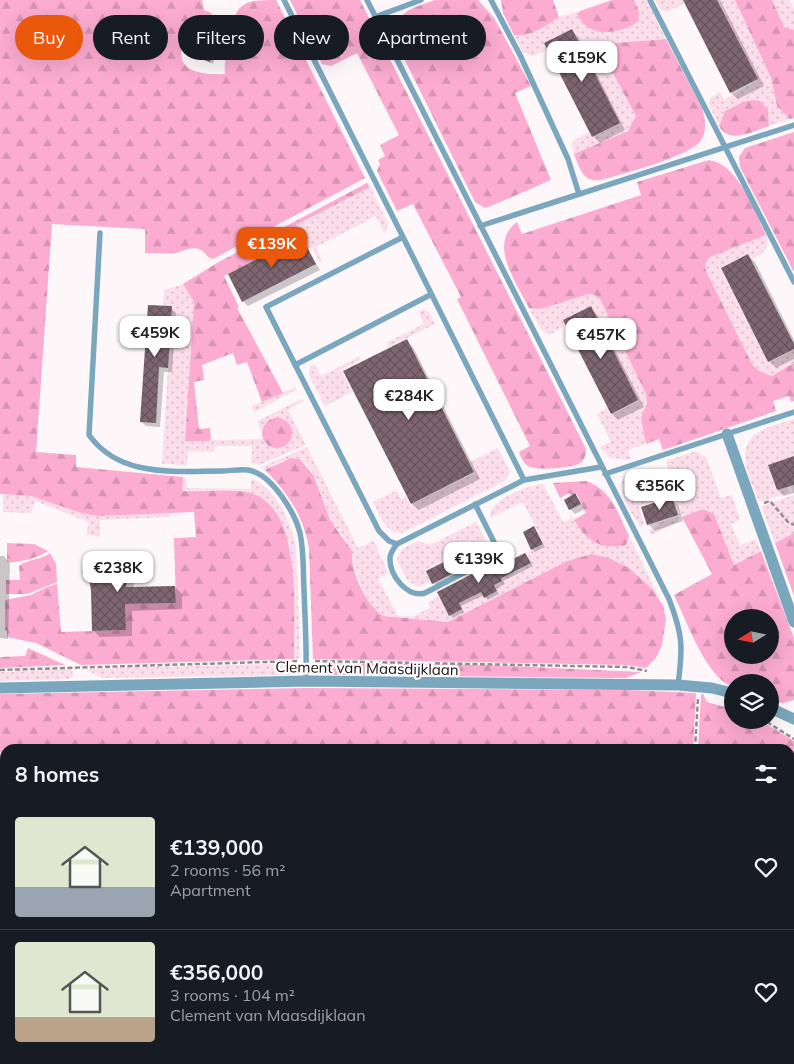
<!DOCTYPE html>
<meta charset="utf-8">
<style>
body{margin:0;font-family:Mulish,sans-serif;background:#242831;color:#f1f3f6;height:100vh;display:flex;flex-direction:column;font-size:19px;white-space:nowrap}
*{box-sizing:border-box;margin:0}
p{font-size:16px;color:#9ea1a6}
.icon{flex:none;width:28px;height:28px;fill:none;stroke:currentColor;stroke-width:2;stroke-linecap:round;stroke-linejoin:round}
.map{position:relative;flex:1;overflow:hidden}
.sheet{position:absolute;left:0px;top:744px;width:795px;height:321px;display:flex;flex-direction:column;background:#171b24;border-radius:15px 15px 0 0;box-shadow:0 5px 20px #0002}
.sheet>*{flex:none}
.guide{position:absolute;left:15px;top:15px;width:500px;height:45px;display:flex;gap:10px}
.needle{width:32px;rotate:260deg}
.fabs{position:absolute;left:724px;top:609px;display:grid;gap:10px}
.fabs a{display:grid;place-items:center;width:55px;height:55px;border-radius:50%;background:#171b24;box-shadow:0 5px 20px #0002;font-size:25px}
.price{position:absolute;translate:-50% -42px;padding:0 11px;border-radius:10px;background:#fff;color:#222;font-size:16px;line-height:32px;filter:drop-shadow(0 1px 2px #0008)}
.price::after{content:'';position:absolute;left:50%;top:30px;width:15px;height:11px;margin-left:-8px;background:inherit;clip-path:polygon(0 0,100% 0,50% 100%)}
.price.active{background:#ea580c;color:#fff}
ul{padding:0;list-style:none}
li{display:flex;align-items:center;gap:15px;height:125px;padding:0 15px}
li+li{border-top:1px solid #363941}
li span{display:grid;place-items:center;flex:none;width:140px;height:100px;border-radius:5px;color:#555}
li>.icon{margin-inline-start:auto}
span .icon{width:60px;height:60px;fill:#fffc;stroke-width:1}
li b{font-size:21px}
h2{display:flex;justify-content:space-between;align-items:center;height:60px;padding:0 15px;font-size:21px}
.tag{padding:0 18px;border-radius:22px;background:#171b24;box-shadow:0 5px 20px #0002;font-size:18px;line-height:45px}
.tag.active{background:#ea580c;color:#fff}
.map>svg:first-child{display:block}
.grass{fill:url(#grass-dots)}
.forest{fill:url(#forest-firs);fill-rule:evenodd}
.shadow{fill:#0003}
.building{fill:url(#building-cross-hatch)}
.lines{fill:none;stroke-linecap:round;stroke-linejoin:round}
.path{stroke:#948c8f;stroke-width:2.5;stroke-dasharray:5 2.5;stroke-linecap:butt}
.service{stroke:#7aa7bd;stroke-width:5.5}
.minor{stroke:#7aa7bd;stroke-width:11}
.labels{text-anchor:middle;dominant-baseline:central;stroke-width:4.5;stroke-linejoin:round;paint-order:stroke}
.street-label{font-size:15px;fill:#170e12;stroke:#fff}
</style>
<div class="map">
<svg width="794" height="1064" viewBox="0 0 794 1064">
<defs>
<pattern id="grass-dots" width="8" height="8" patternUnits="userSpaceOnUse" patternTransform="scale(1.25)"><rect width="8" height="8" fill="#fbdeea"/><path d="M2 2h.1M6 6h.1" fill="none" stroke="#d6bdc8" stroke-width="1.8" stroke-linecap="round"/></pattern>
<pattern id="forest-firs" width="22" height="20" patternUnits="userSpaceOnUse" patternTransform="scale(1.25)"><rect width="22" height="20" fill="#fbacd0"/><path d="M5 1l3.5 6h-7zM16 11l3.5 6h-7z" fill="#d693b2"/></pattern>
<pattern id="building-cross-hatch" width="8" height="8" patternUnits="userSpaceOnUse" patternTransform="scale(1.25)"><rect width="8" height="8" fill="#7e6670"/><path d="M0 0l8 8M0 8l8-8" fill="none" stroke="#66525b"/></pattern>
</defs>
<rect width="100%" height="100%" fill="#fdf7f9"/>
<path class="grass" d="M634,0h13l19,39 -51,4 -9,17 29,51c5,24 -43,36 -61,43l-2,-10 4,-5 13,-7 3,6 28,-15 -48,-94 -28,14 3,7 -14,6 -11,-4 -8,-17 6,1 39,-19 21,-6 -3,4 62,-3z
M655,0h27l2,4 -18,8 -6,-3z
M718,0h17l36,78 6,28 13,13 -21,7 -1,-16c-11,-17 -29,-7 -43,1l-6,15 -10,-21 1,-7 10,-6 4,8 34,-20z
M772,0h18l4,9v21l-10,-3z
M370,187l18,36 -1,7 -3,2 -8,-16 -60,31 6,14 -2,2 -8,-16 -4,2 -12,-24z
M766,235c5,14 -3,18 -14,24l-4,-5 -28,14 48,95 26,-13v13l-22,13 -13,-5 -7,-7 -46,-93 -1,-7 5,-7z
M183,284l11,18 -9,139 79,-2 2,5 25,-12 -7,-13 -20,5 -3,7 -4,-10 45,-22 2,2 -16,9 18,35 -47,20 -8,-3 1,-16h-37l-1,6 -26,-1 -1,14 -25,-1 10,-158 -9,-1 1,-15z
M589,294l6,1 5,4 46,95 1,9 -6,16 5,25 -18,6 3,10 -21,-2 -11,-11 12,-5 -14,-28 10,-6 4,7 28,-14 -48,-95 -28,14 2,6 -16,9 -8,-5 -12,-22 11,1z
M424,310l5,2 6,12 -46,23 -3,-4 38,-19 -6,-13z
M359,357l1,3 -19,10 11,22 -27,14 -16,-31 1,-9 5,-2 6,12z
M296,387v3l-42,22 -2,-6z
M794,419v37l-26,9 8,25 11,-3 2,6 -30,9c-7,-19 -26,-53 -2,-69 10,-7 25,-10 37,-14z
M307,447l51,101 16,-7 14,32 -10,5 20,38 14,1 18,-9 -2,-6 10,-5 11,19 13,-7 -3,-6 8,-4 -6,-13 13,-7 10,19 13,-7 -2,-5 8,-5 -7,-13 9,-5 6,11 20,-11 -5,-10 18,-9 -21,-42 -33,16c-2,-19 38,-32 53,-34l20,38 8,-3 -1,-6 4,7 54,21 1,-5 31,63 -17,-18 -51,-27 -25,7 -119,61 -63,-6c-28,-16 -28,-54 -42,-80 -4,-7 -11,-11 -14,-18 -7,-18 -11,-48 -28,-58 -10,-6 -27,6 -36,10l-4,-3z
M498,448l12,24 -4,8 -104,53c-17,1 -22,-18 -29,-31l24,-12 4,9 5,-3 6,12v-4l61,-30 3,1 -6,-13z
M696,451l10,6 15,41 11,-3 8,25 -9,4 9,21 15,-5 6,11 -27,14 -20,-51 -11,-5 -21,8 -9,-22 -34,11 5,19 -4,2c-8,-14 -32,-46 -8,-55l4,10 33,-11 -3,-10z
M183,477l3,1 1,10 64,1v-10c24,6 42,48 45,69l4,106 -1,4 -5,1 -2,-99 -3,-17 -42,-51 -66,-1z
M794,485v48l-19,10 -14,-37 33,-11 -3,-9z
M3,494l28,2 50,17 16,3 73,-3v4l-70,3v17l-14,-3 3,-12 -54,-21 -4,12 -28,-1z
M678,517l1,4 -28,14 -2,-5 10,-3 -1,-4z
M476,522l15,28 -2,2 -6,-11 -58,29 6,11 -13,6 -12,-8 -9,-20 5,-10 16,-8 12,4z
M300,663v4l-10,8 -188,3 -17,-9z
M72,669l1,7 -5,3 -68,2v-9z
M0,752h5v126l-5,-1z
M5,936v73l-5,2v-74z
M32,1060h59l6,4h-64z
M242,1060h34l1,4h-60z"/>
<path class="forest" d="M0,0h202l2,10 7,3 5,12 -6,2 -5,-3 -12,1c-25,37 -8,51 32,49 -2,-21 6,-19 8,-34 1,-4 -1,-10 0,-15 4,-25 19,-25 43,-25l89,178 -152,81 -5,-2c-10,-15 -20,-7 -33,-4 -9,1 -20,0 -30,0v-24l-93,-5 -16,228 40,3v12l107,10 -1,14c19,1 47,-2 64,1 59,11 47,122 48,167l-213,6 -45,-22 -29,-6v-6l-2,-1v-30l26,-5 16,-8 10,-3 4,48 65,-2 -1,-26 51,-1 -2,-65 22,-1 -2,-25 -97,4 -16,-3 -50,-17 -31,-2z
M290,0h70l226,449c0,5 -1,11 -6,14 -7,5 -45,8 -52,3 -5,-3 -7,-9 -9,-14l11,-6 -73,-147 4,-2 -48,-93 -16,7 -20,-40 3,-7 -2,-4 7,-4 -5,-11 19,-10 -42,-82 -26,13 -9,-2z
M435,0h43l16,18 37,68 -16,7 36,87 -60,26 -6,2 -10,-6 -80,-162c-2,-28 17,-32 40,-40z
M501,0h52l6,17c-12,8 -30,21 -45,18l-11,-22z
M612,0h22l5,12 -1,10c-19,12 -50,17 -61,-8l3,-3z
M735,0h37l12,27 10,3v88l-4,1 -13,-13 -6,-28z
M666,39l36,69c3,10 5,21 0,31 -9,17 -80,35 -101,41 -18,3 -21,-11 -27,-26l54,-23 8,-15 -30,-56c-1,-10 -1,-13 9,-17z
M753,100l7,1 8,9 1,16c-15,5 -40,19 -50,0l6,-15 18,-9z
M794,132v140l-54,-105 -1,-10 6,-9z
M709,160c29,4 45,50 57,75l-56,22 -5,7 1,7 46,93 7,7 13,5 22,-13v38l-3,1 -2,-6 -16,5 3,10 -113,39 -4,-11 -13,5 -5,-26 6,-15 -1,-9 -46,-95 -5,-4 -6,-1 -49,15 -11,-1c-12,-25 -42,-64 -12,-86l5,12 119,-39 -4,-13z
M367,183l3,4 -74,38 5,11 -77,40 15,31 -2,1 46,85 -21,9 -15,-40 -10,3 -4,-12 -31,12 2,15 -10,2 5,47 11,-1 1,11 -1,2h-25l9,-139 -11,-18 34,-21z
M262 433a15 15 0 1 1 30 0a15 15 0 1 1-30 0Z
M291,458l9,1 14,17 16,44 22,31c-2,20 14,55 32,65l64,6 119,-61 25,-7 19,5 18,9 22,20 12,17 3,14 -4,26 -6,13 -10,10 -19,-3 -314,-6 -4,-111c-6,-33 -21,-55 -44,-78z
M586,481c26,9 32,33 43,55l-3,9c-26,5 -39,-4 -52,-25l12,-7 -10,-20 -5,2 -2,-2 -9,5 -7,-15z
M703,509l11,5 20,51 27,-14 33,87v62l-11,3 -13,-2v-19h-38v4c-26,-8 -46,-67 -58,-91l38,-21 -30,-57zM732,618h38v37h-38z
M794,533v63l-19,-53z
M7,543l27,1 14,7c-10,7 -29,12 -41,11z
M50,553l6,11 1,18 -30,12h-21v-14h14l-1,-14c10,-8 21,-5 31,-13z
M28,648l37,17 -65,3v-11l25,-1z
M314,663l170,2 157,7 -15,6 -301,-3 -9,-4z
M306,688l321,2 69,3 -3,56h-535l-2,-4 -64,4h-87v3h-5v-58z
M701,694h2l4,8 25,7v11h28l34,21v323h-116l1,-4h111v-311h-92z
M0,877l5,1v58l-5,1z
M91,1060h89l-6,4h-77z
M318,1060h356v4h-356z"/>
<path class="shadow" d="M684,0h36l44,86 -26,13 -7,-6z
M572,31l6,6 47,93 -25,13 -7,-7 -47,-92z
M216,42l3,3 -6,19 -19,-8z
M301,238l19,32 -72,36 -5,-5z
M748,256l7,6 39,78v19l-18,9 -7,-7 -47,-92z
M171,308l5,5 -4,59h-8l-4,55 -14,-1 -5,-5z
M591,308l6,7 47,92 -26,13 -6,-6 -47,-93z
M406,340l7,7 67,132 -61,31 -7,-6z
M794,458v35l-10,3 -6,-6z
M575,495l10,14 -10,5 -5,-5z
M672,499l6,6 5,16 -28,10 -7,-7z
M534,528l11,19 -10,5 -3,-3z
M483,544l8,14 -54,28 -4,-3z
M525,554l8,12 -30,15 2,3 -9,5 3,5 -11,6 -4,-5 -23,11 3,6 -11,6 -3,-3 -12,-22 55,-28 3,4z
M0,556h4l6,7 -2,76 -8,-1z
M114,558l17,4 7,6 -5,20 42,-1 7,7v15l-50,2v25l-32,1 -7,-7 -2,-51 -7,-6 28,-9z
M5,1046v14h28l1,4h-30l-4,-17z"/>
<path class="building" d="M683,0h34l41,79 -28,14z
M572,29l48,94 -28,14 -48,-94z
M199,35l18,6 -7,21 -17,-6z
M301,236l15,28 -74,38 -14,-28z
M748,254l46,90v5l-26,13 -47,-94z
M148,305l24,1 -4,62 -9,-1 -3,56 -16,-1z
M591,306l47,94 -27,14 -48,-94z
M407,339l67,133 -63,32 -68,-133z
M794,456v29l-17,5 -9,-25z
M575,493l6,11 -12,6 -5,-10z
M672,497l6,18 -31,10 -6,-18z
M534,526l9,18 -12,6 -8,-18z
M483,542l6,13 -57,29 -6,-13z
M525,553l6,10 -30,15 1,3 -8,4 3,6 -13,7 -3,-6 -22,11 3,6 -13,7 -12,-24 56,-29 2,5z
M113,556l18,4 -5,27 49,-1 1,17 -51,1 1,26 -34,1 -1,-41 -3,-16 -6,-1 4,-16 25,5z"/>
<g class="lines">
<path class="path" d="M764,503l6,-2 18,21 6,3
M315,661l312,6 20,4
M0,670l297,-9
M767,722l27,17
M695,749l3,-51
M676,1064v-4"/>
<path class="service" d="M284,0l119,237
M367,0l302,599c14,36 14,48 9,86
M491,0l30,57 47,102 11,35
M650,0l144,282
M375,17l46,-17
M480,226l314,-101
M100,233l-11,202c31,43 85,36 133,36 9,0 22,-3 30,0 21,6 43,42 48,62 4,18 3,38 4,56 1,31 3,61 2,92
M295,365l135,-70
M605,474l189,-62
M524,480l-121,-243 -137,70 113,224 10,10 8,3 127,-64 77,-13
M397,544c-3,4 -7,9 -7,14 -1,17 17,40 35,35l75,-39 -25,-50"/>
<path class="minor" d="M727,434l67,188
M0,688l306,-7 372,4 34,3 20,5
M770,708l24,11"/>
</g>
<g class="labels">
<g class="street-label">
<text transform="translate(367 668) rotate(1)">Clement van Maasdijklaan</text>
</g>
</g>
</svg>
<div class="fabs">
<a><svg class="needle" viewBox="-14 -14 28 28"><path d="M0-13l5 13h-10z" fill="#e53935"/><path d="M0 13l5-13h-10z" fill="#9ea1a6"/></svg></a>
<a><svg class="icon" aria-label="layers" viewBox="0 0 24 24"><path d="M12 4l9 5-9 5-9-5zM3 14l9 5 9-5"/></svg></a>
</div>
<b class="price" style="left:582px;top:83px">€159K</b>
<b class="price active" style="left:272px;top:269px">€139K</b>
<b class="price" style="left:155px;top:358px">€459K</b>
<b class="price" style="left:601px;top:360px">€457K</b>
<b class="price" style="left:409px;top:421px">€284K</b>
<b class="price" style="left:660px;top:511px">€356K</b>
<b class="price" style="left:479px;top:584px">€139K</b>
<b class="price" style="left:118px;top:593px">€238K</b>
<div class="guide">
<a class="tag active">Buy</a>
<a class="tag">Rent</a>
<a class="tag">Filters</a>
<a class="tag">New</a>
<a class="tag">Apartment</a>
</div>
<section class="sheet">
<h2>8 homes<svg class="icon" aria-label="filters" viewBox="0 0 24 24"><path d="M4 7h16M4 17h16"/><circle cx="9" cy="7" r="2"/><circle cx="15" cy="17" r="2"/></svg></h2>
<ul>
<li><span style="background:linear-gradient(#dfe7d0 70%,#9aa5b1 0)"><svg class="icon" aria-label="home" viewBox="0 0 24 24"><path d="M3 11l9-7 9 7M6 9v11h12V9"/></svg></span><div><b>€139,000</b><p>2 rooms · 56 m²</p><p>Apartment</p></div><svg class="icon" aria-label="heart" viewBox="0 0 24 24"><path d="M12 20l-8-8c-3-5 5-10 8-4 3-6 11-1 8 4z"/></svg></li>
<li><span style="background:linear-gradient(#dfe7d0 75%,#b9a48a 0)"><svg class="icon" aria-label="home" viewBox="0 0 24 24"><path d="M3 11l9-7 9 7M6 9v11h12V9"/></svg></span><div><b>€356,000</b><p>3 rooms · 104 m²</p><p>Clement van Maasdijklaan</p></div><svg class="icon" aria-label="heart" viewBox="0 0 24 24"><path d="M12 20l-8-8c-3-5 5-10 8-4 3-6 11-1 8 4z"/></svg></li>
</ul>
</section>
</div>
